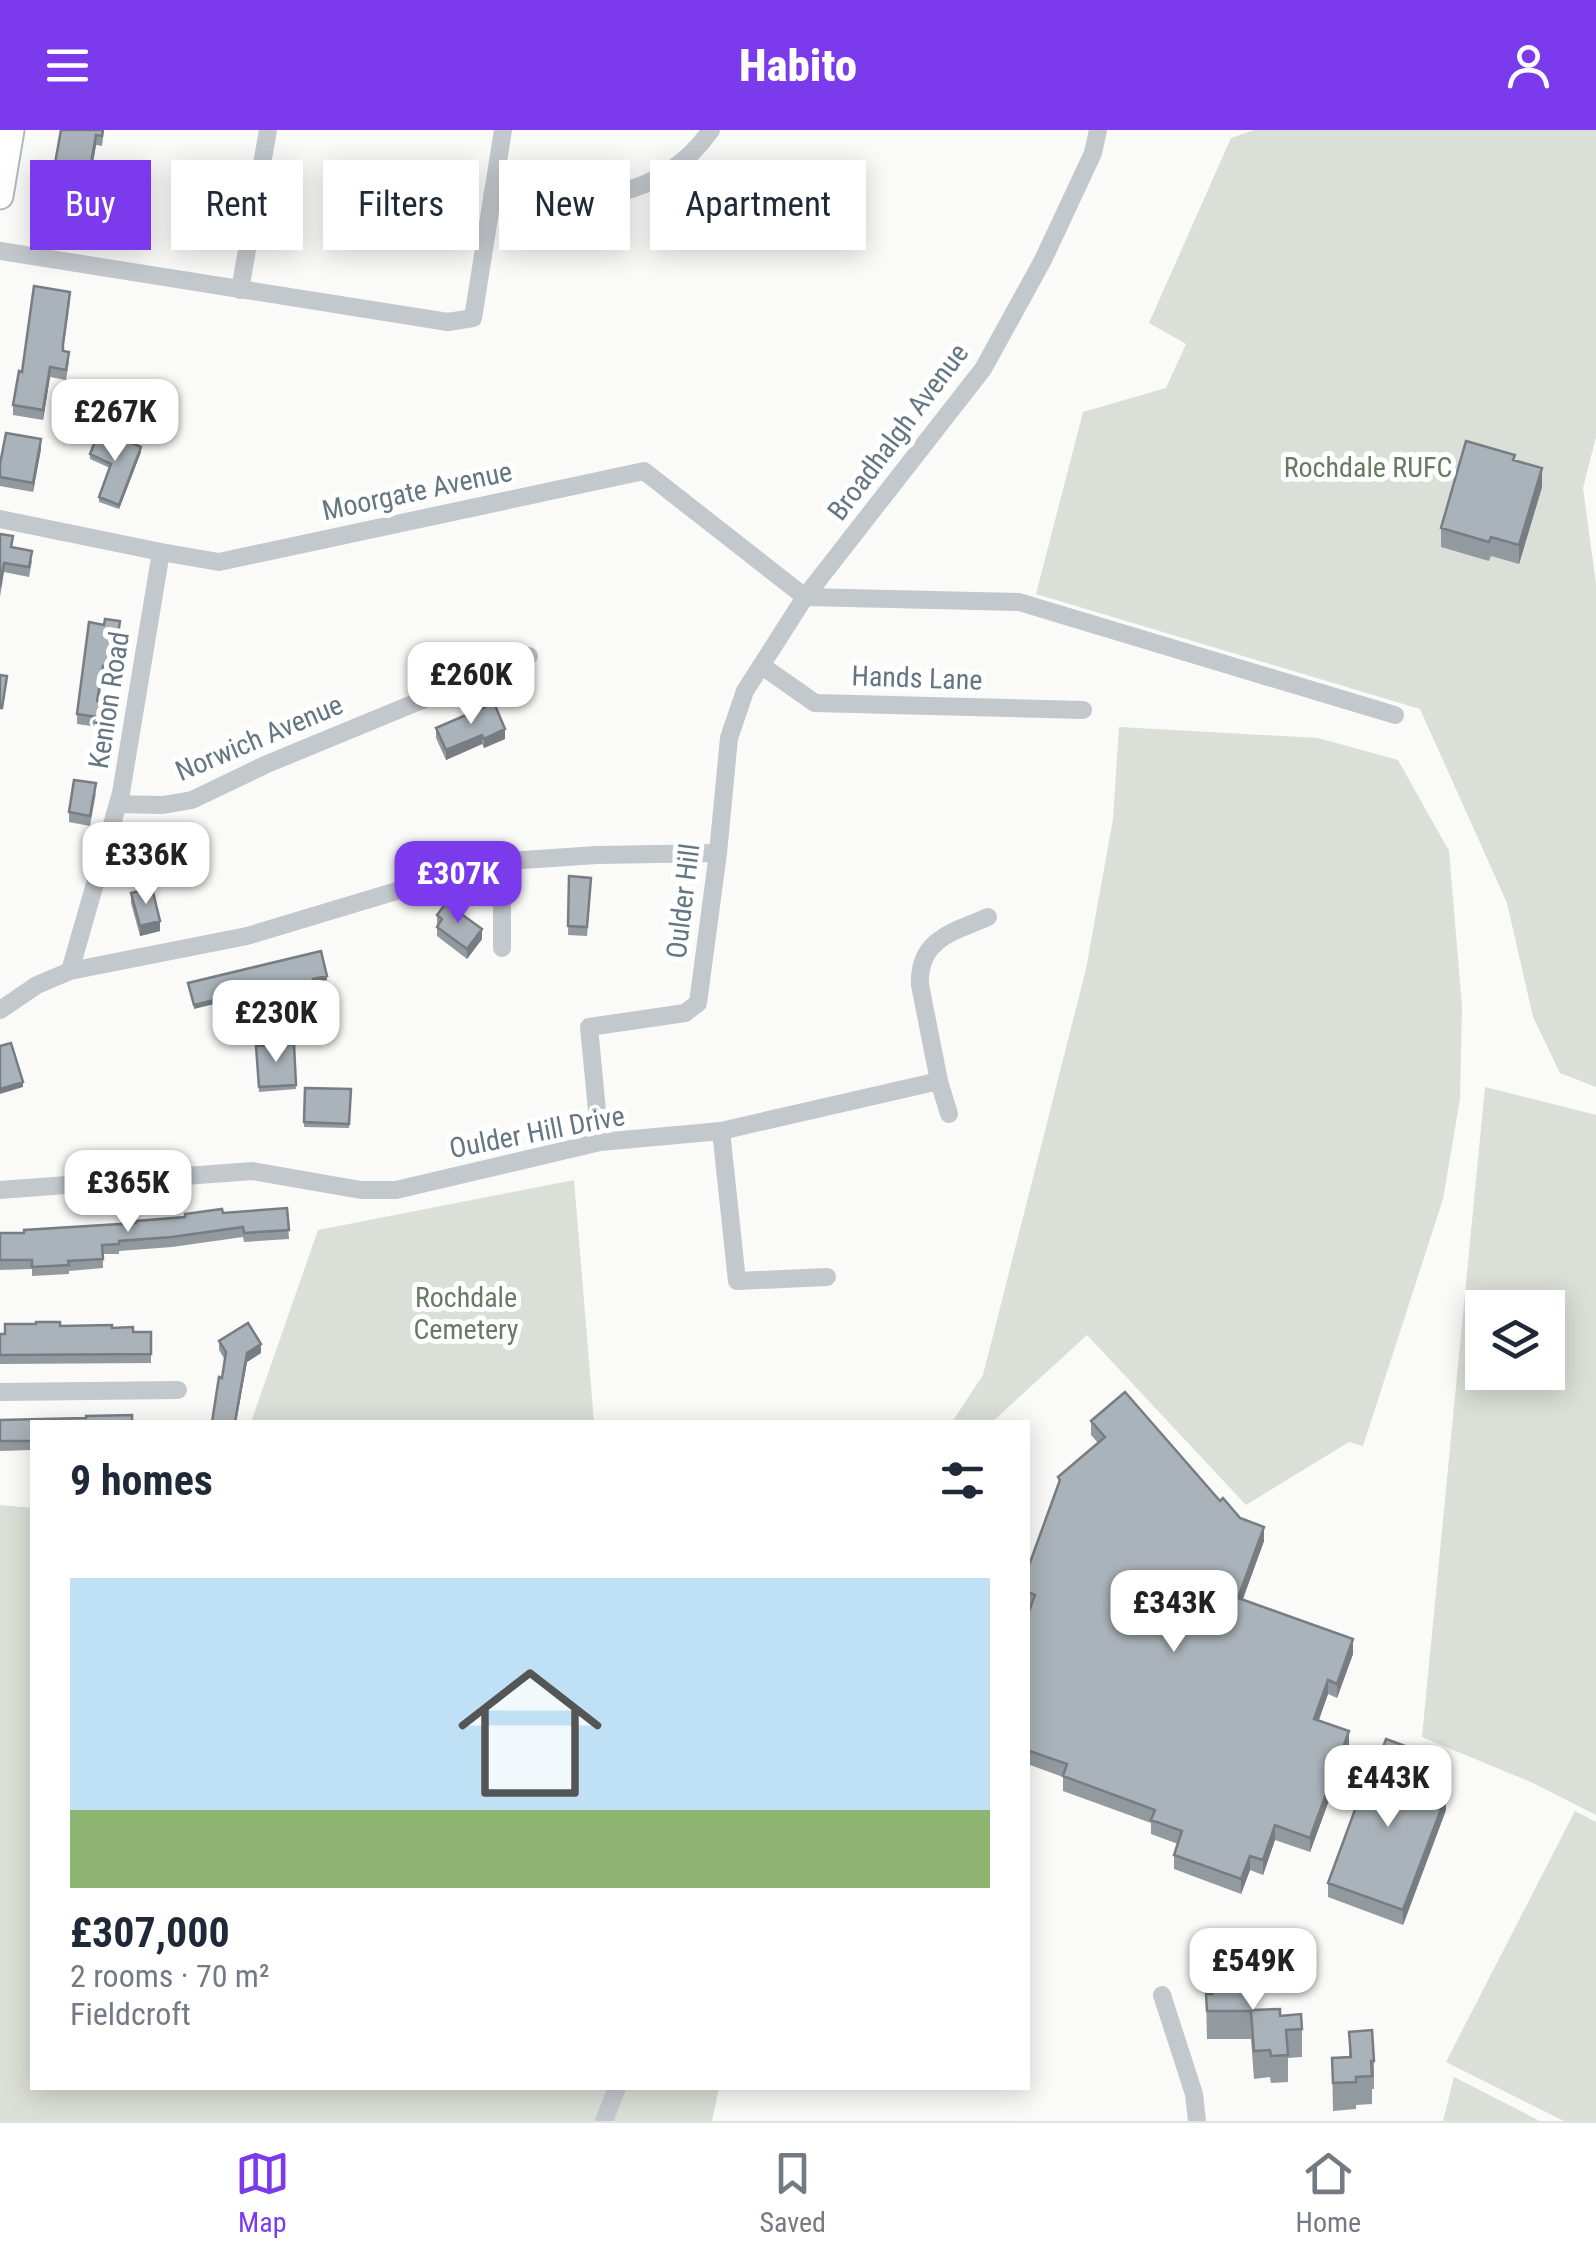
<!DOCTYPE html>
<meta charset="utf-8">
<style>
body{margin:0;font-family:"Roboto Condensed",sans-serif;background:#f2f2f3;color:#1f2937;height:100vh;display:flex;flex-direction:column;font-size:38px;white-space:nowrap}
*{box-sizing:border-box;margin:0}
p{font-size:32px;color:#747a83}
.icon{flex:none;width:55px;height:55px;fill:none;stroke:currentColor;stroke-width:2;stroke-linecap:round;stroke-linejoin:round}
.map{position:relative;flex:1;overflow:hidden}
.panel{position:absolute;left:30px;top:1290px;width:1000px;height:670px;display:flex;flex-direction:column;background:#fff;border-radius:0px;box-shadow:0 5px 25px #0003}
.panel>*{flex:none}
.hud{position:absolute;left:30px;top:30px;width:1000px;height:90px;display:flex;gap:20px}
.tools{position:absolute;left:1465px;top:1160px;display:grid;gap:20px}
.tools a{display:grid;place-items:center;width:100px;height:100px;border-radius:0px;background:#fff;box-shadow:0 5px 25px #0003;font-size:50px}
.price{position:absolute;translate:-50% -85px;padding:0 22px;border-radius:20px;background:#fff;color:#222;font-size:32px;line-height:65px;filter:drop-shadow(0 2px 5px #0008)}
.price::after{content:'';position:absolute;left:50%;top:60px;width:30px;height:22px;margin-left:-15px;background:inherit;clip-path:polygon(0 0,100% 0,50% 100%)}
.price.active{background:#7c3aed;color:#fff}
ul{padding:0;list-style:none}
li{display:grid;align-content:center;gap:20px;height:530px;padding:0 40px}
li+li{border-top:2px solid #e0e1e3}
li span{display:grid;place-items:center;height:310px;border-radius:0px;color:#555}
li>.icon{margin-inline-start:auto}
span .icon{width:180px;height:180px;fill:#fffc;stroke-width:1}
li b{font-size:42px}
h2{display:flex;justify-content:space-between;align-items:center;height:120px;padding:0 40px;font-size:42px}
.tag{padding:0 35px;border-radius:0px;background:#fff;box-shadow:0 5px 25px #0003;font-size:35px;line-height:90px}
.tag.active{background:#7c3aed;color:#fff}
header{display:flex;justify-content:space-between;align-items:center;height:130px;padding:0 40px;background:#7c3aed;color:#fff;font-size:45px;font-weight:800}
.dock{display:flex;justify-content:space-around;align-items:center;height:140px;border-top:2px solid #e0e1e3;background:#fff;font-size:28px;color:#747a83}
.dock a{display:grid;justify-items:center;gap:5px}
.dock .active{color:#7c3aed}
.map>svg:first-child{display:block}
.green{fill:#dadfd7;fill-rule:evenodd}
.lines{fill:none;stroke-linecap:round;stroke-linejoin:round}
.secondary-casing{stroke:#b3babf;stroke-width:29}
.street{stroke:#c3c8cc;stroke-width:18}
.secondary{stroke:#fff;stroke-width:25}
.wall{fill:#929a9f}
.shaded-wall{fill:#777d82}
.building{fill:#aab3b9;stroke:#777d82;stroke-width:2.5}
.labels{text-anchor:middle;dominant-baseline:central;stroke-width:10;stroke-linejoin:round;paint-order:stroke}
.street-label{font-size:28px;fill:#657683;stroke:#fff}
.park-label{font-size:28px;fill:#687a64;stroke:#fff}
</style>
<header><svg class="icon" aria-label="menu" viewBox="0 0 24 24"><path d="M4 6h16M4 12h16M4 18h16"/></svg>Habito<svg class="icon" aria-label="person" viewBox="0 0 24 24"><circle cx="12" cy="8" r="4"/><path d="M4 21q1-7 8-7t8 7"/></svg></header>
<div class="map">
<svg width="1596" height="1991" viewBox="0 0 1596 1991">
<rect width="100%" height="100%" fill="#fafaf8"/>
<path class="green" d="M1254,0h342v307l-13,51 13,96v503l-36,-14 -27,-56 -26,-114 -87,-194 -384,-115 47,-182 83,-24 20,-44 -37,-21 82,-185z
M1119,597l199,11 80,22 51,91 13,155 -2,93 -17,100 -80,247 -14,-4 -103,63 -159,-170 -95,87h-40l31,-47 103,-406 27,-150z
M1485,957l111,28v700l-63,-32 -111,-46zM1482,1178h66v64h-66z
M574,1050l20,242h-343l67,-192z
M0,1375l32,3v580h687l-7,33h-712z
M1575,1681l21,11v299h-32l-118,-59z
M1454,1947l86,44h-97z"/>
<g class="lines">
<g class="secondary-casing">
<path id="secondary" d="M0,66l11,-66"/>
</g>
<path class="street" d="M492,66c81,8 167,9 219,-66
M0,121l448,71 25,-4 30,-188
M240,160l28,-160
M0,389l161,33 58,10 425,-91 161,126
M805,467l214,5 376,113
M762,536l53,37 268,7
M118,674l45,1 29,-5 75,-36 262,-108
M502,731v87
M70,841l51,-178 40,-241
M0,880l37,-25 33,-14 177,-35 246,-74 104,-7 121,-2
M939,951l10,33
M721,1001l16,150 90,-4
M600,1012l-11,-115 96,-14 13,-10 20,-150 11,-115 16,-47 60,-94 178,-228 60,-109 50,-107 5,-23
M0,1060l252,-19 109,19h35l204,-48 121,-11 218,-50 -19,-96c-2,-46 33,-53 68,-68
M0,1262l178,-2
M1162,1865l32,99 3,27
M604,1991l13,-33"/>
<use href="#secondary" class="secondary"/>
</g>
<path class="wall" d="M61,0h43l-2,16 -6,-1 -10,57 -14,-3 12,28 -2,11 -36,-6v-10l16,-18 4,-24 -12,-2v-9z
M70,171l-7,50 6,11 -3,18 -16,-3 -7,43 -30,-5v-10l9,-33z
M41,319l-8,43 -33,-6v-22z
M141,322l-22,57 -20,-7v-5l11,-29 -20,-9v-5z
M1515,330l27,27 -23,77 -28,-8 -2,5 -48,-14v-19z
M0,404l13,14 19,13 -3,16 -25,-5 -4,25z
M120,501l-7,46 -10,-1 -4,26 15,11 -2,16 -35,-5v-10z
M436,598l69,11 -21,9 -2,-4 -36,16 -10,-22z
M96,663l-6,33 -21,-4v-10z
M145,720l39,1 -24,23 -15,-14z
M569,746l22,11 -4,49 -19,-1z
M131,763l29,38 -20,5 -9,-33z
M437,785l45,24 -15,20 -30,-23z
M294,914l2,45 -37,3 -3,-46z
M305,958l46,1 -2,39 -45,-1z
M287,1078l2,31 -45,3 -1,-5 -71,10 -53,4v3h-16v14l-34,3v3l-37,2v-7l-32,1v-37h24l199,-20z
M60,1196l91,6v31l-151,1v-30z
M219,1211l42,12 -14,9 -11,60h-24l13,-62 -6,-10z
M132,1285l-100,7v28l-32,1v-31l86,-2z
M1091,1291l129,80 20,17 24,23 -21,58 110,55 -16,44 -9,-4 -9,26 30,26 -39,106 -35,-12 -12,35 -13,-5 -9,24 -67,-25v-14l4,-11 -27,-10v-11l-88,-32v-14l-33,-12 -2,7 2,-165 -2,-1v-38l30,-85v-6l40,-34 -7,-8z
M1424,1637l-6,19 28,24 -43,115 -75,-28v-14l46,-112z
M1211,1843l42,37 27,6 22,13v28l-14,1v24l-17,1 -1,-6 -16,2 -3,-40h-44l-1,-45h5z
M1349,1902l25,29v28h-2v15l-16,1v4l-23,2 -1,-53 17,-1z"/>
<path class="shaded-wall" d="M96,5v10l-10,57v-10z
M50,237v10l-7,43v-10z
M41,309v10l-8,43v-9z
M141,317v5l-22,57v-4z
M1542,338v19l-23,77v-19z
M505,599v10l-21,9v-9z
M482,605v9l-36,16v-10z
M184,711v10l-24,23v-9z
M160,791v10l-20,5v-10z
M482,799v10l-15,20v-10z
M327,846v4l-14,4v-5z
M298,855v5l-34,8v-5z
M263,858v4l-69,17v-4z
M316,861v5l-16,4v-5z
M23,952v5l-23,7v-5z
M261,1214v9l-14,9 -11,60h-1l12,-69z
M1264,1397v14l-26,71v-14z
M1353,1509v15l-16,44v-14z
M1328,1550v14l-14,39v-14z
M1349,1601v15l-39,106v-14z
M1424,1623v14l-11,31v-14z
M1446,1666v14l-43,115v-15z
M1275,1695v15l-12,35v-15z
M1250,1726v14l-9,24v-15z"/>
<path class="building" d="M61,0h42l-1,6 -6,-1 -10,57 -21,-3 19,28 -2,12 -36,-7 4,-20 12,2 5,-33 -13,-2z
M34,156l36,6 -7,52v7l6,1 -3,18 -16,-3 -7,43 -30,-5 6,-34 3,1z
M100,299l41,18 -22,58 -20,-8 12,-33 -21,-10z
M6,303l35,6 -8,44 -33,-6v-13z
M1466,311l49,14 -2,5 29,8 -23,77 -28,-8 -2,5 -48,-14z
M0,404l13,2 -2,11 21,4 -3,16 -25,-4 -4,24z
M105,489l15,2 -7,47 -10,-2 -6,35 17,3 -2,15 -35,-5 12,-92 15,3z
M0,545l7,1 -5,32h-2z
M494,573l11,26 -21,10 -2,-4 -36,15 -10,-22z
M74,650l22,3 -6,33 -21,-4z
M169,696l15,15 -24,24 -15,-15z
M569,746l22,2 -4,49 -19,-1z
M152,758l8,33 -20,5 -9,-33z
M446,773l36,26 -15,20 -30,-22 5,-8 -5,-4z
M321,821l6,25 -14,3 3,12 -16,4 -2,-10 -34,8 -1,-5 -69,17 -6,-22z
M11,913l12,39 -23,7v-43z
M294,914l2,41 -37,2 -3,-41z
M305,958l46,1 -2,35 -45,-2z
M287,1078l2,22 -45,3 -1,-6 -71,10 -53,4v3l-17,1 1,14 -35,2 1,4 -37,2v-7h-32v-27h24v-3l112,-7v-2l49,-4v-3l37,-5 1,4z
M36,1192h24v4l52,-1v3l21,-1v5h18v22l-151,1v-21h5v-10h31z
M248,1193l13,21 -14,9 -12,69h-23l7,-45 3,1 4,-26 -7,-11z
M1125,1262l95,109 3,-3 17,20 24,9 -26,71 115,41 -16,45 -9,-4 -14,39 35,12 -39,107 -35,-13 -12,35 -13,-4 -9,23 -67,-24 8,-24 -31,-11 4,-10 -92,-34 4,-12 -37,-13 -2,6v-143l7,-19 -7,-3v-24l32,-88 -2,-3 47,-40 -14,-16z
M132,1285v7h-100v19h-32v-21l86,-2v-2z
M1386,1609l38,14 -11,31 33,12 -43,114 -75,-27 42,-114 4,2z
M1226,1842l1,6h25l1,32 27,-1v7l21,-2 1,15 -16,1 2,25 -17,1 -1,-6 -16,1 -3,-40h-44l-1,-17h6l-1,-21z
M1372,1900l2,31h-3l1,15 -16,1v5l-23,1 -1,-25 19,-1 -2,-25z"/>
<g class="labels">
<g class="street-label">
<text transform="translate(898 302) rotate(-53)">Broadhalgh Avenue</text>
<text transform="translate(417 361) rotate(-12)">Moorgate Avenue</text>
<text transform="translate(917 548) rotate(2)">Hands Lane</text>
<text transform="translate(109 570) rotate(-81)">Kenion Road</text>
<text transform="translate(259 608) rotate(-23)">Norwich Avenue</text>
<text transform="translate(683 771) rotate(-83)">Oulder Hill</text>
<text transform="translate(537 1002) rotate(-11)">Oulder Hill Drive</text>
</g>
<g class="park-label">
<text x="1368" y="337">Rochdale RUFC</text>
<text x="466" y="1167">Rochdale<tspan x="466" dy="32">Cemetery</tspan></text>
</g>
</g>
</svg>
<div class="tools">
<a><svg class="icon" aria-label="layers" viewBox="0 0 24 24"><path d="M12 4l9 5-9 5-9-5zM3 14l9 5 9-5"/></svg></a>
</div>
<b class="price" style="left:115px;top:334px">£267K</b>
<b class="price" style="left:471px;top:597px">£260K</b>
<b class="price" style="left:146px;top:777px">£336K</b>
<b class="price active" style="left:458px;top:796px">£307K</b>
<b class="price" style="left:276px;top:935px">£230K</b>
<b class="price" style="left:128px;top:1105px">£365K</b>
<b class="price" style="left:1174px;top:1525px">£343K</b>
<b class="price" style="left:1388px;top:1700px">£443K</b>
<b class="price" style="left:1253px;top:1883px">£549K</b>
<div class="hud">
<a class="tag active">Buy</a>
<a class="tag">Rent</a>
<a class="tag">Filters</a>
<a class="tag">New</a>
<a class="tag">Apartment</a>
</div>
<section class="panel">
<h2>9 homes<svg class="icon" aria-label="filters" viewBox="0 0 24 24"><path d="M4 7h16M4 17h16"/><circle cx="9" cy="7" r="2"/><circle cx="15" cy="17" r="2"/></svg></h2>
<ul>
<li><span style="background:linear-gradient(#bfe0f5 75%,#8fb573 0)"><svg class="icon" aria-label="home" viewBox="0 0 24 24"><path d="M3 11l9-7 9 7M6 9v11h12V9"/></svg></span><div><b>£307,000</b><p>2 rooms · 70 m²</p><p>Fieldcroft</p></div></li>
</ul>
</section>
</div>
<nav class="dock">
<a class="active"><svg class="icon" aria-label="map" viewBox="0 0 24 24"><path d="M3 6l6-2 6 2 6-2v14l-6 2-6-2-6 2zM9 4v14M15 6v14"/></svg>Map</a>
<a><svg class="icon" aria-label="saved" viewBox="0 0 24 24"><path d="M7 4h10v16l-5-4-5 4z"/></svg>Saved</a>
<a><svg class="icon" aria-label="home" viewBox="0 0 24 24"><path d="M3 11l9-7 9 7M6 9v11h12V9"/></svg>Home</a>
</nav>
